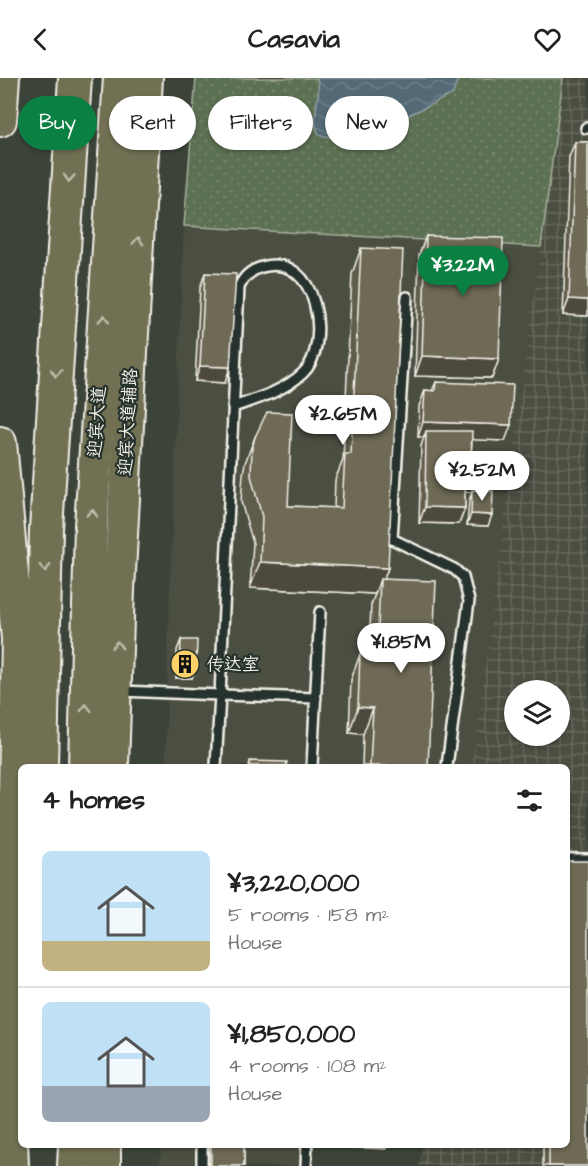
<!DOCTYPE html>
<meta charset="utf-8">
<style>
body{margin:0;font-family:"Architects Daughter","LXGW WenKai TC",sans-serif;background:#f2f2f2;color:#222;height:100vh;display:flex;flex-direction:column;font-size:22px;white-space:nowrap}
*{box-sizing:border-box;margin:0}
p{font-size:20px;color:#767676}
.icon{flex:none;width:33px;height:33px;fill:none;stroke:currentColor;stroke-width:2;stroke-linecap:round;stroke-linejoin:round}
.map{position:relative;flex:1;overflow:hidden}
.details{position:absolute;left:18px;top:686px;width:552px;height:384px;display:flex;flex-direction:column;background:#fff;border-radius:9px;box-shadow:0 2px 4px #0004}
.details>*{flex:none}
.banner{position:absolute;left:18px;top:18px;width:552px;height:54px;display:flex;gap:12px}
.fabs{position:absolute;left:504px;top:602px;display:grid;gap:12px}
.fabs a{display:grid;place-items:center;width:66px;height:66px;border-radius:50%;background:#fff;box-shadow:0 2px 4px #0004;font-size:30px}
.price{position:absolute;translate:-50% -51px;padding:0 14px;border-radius:21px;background:#fff;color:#222;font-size:20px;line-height:39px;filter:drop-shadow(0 2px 3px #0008)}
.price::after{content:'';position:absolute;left:50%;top:36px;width:18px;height:14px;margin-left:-9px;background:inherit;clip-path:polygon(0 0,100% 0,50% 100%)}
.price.active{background:#0b8043;color:#fff}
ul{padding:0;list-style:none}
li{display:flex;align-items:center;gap:18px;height:150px;padding:0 24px}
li+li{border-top:2px solid #e0e0e0}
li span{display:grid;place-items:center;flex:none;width:168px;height:120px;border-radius:9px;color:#555}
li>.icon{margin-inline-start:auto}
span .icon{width:72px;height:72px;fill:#fffc;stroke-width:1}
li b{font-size:26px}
h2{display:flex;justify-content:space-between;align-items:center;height:72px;padding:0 24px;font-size:26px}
.tag{padding:0 21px;border-radius:27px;background:#fff;box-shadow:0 2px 4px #0004;font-size:21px;line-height:54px}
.tag.active{background:#0b8043;color:#fff}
header{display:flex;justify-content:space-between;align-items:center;height:78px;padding:0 24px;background:#fff;font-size:27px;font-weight:800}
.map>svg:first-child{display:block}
.built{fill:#4b4f43}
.industrial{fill:url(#industrial-grid);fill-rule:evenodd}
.park{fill:url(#park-dots);stroke:#a8b09d;stroke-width:1.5}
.water{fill:url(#water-waves);stroke:#93a0a4;stroke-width:1.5}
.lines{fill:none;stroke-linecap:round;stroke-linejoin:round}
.service-casing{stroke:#f4f1e8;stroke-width:14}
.primary-casing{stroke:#f4f1e8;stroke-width:34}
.trunk-casing{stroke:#f4f1e8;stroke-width:36}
.service{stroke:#26332d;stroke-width:9}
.primary{stroke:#716f52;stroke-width:30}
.trunk{stroke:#716f52;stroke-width:32}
.wall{fill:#5f5b4b;stroke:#f4f1e8;stroke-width:1.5}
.shaded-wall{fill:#4d4a3d;stroke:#f4f1e8;stroke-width:1.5}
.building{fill:#6e6a57;stroke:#f4f1e8;stroke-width:1.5}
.oneway{stroke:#c0bdac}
.labels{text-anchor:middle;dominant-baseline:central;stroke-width:4.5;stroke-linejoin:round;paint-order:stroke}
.street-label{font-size:18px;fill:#f4f1e8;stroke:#26332d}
.poi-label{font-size:18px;fill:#f4f1e8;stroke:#26332d;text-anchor:start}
</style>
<header><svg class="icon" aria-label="back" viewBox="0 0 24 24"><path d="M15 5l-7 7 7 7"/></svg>Casavia<svg class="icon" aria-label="heart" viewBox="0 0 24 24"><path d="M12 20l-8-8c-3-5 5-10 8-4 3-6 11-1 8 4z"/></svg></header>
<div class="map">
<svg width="588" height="1088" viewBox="0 0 588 1088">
<defs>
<pattern id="industrial-grid" width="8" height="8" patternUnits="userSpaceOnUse" patternTransform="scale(1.5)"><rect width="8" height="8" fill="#4b4f43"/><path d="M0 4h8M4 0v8" fill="none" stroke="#66695e"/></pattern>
<pattern id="park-dots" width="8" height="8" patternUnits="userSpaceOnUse" patternTransform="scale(1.5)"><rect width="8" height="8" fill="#5c6f52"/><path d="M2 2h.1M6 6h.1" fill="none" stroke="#74846b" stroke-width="1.8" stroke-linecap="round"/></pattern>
<pattern id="water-waves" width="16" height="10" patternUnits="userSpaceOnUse" patternTransform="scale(1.5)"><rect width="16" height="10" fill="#526a76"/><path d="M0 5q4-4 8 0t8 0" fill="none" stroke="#6c808a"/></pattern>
</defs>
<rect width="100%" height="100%" fill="#3c443a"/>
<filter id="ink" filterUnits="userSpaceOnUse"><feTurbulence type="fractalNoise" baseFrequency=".0167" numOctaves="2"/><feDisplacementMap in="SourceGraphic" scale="12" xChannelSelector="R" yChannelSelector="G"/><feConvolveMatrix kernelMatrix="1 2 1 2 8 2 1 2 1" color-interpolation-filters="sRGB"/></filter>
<g filter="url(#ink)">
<path class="built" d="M184,148l357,21 -69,519h-306l2,-124z
M161,1067h140l-2,21h-139z"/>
<path class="industrial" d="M563,0h25v1088h-169l3,-21 145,-1v-378h-95zM514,612h46v45h-46z"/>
<path class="park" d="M196,0h367l-22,169 -357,-21z"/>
<path class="water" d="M317,0h141l-5,16 -44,21 -18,14 -20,10 -11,1 -36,-4 -5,-2c-10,-18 4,-38 -2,-56z"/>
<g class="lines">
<g class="service-casing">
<path id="service" d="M586,50h2
M407,219l-15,242 62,30 9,8 6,24 -22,165
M233,329c24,-8 51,-16 70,-34 29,-28 15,-122 -41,-106 -11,3 -18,9 -23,20l-19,408 96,3
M121,613l99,4 -4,71
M312,688l8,-154
M567,781h21
M202,1066v22
M306,1088l1,-22"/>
</g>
<g class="primary-casing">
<path id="primary" d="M113,688l6,-176 28,-512
M105,1088v-22"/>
</g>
<g class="trunk-casing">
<path id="trunk" d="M0,42l3,-42
M0,365l18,196 -9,448 3,79
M41,688l5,-237 29,-451
M85,688l6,-240 29,-448
M74,1088l1,-22"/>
</g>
<use href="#service" class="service"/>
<use href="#primary" class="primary"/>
<use href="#trunk" class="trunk"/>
</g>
<path class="wall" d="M575,64h13v174l-25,-1 6,-158z
M426,158l73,123 -7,19 -77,-2 4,-121z
M361,170l27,320 -4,11 44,187h-66l1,-32 -14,-1 2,-53 9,-26h9l2,-49 4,-11 -125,-6 3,-45 -12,-41 2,-28 2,-11 10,-26 33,69 46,2 1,-28 8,-20 9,-186z
M205,195l20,110 -30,-2 5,-93z
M436,304l69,59 -33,-2 -1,21 17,66 -21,-1 2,-24 3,-9h-7v16l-6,16 -40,-1 2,-77 3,-9h-6l1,-31 6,-16 7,1z
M181,562l11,38h-16l1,-28z
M209,1066h35v22h-35z
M543,1066h24l21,22h-45z"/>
<path class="shaded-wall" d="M569,221l19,1v16l-25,-1z
M422,278l77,3 -7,19 -77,-2z
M200,288l30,1 -5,16 -30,-2z
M423,344l88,3 -6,16 -79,-3v-7l-2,6h-6z
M465,398l19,1 -5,15h-19z
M425,429l40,1 -6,16 -40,-1z
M471,436l21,1 -4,11 -21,-1z
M260,484l128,6 -8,21v-10l-5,15 -125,-6z
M180,589h16l-4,11h-16z
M358,629l15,1 -10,26 -14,-1z
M345,1066h43l-2,5 -41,-2z"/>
<path class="building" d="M575,64h13v158l-19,-1z
M426,158l77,2 -4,121 -77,-3z
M361,170l42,2 -15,318 -128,-6 2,-45 -11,-41 1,-28 3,-11 12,-25 25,1 -4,93 54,2 3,-54h6z
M205,195l31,1 -6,93 -30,-1z
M436,304l77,3 -2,40 -88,-3 2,-32 10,1z
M426,353h46l-1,29 14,1 -1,16 -19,-1v32l-40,-1z
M472,412l21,1 -1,24 -21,-1z
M380,501l56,2 -8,185h-58l3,-58 -15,-1 2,-53 17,1z
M181,562h16l-1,27h-16z
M250,683l37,1 -1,4h-37z
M567,783h21v305h-39v-22h18z
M211,1066h33v22h-33z"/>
<defs><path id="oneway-chevron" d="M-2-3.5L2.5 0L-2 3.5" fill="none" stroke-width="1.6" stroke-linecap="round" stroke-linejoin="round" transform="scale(1.5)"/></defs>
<g class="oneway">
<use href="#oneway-chevron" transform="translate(69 100) rotate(94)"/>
<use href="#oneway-chevron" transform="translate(138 163) rotate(-87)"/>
<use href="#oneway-chevron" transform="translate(104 241) rotate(-86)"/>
<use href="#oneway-chevron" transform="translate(56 295) rotate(94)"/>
<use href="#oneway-chevron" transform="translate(92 435) rotate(-86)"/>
<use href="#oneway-chevron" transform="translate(45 490) rotate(91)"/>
<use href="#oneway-chevron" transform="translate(117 567) rotate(-88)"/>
<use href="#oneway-chevron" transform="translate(86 630) rotate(-89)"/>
</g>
</g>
<defs>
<g id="building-disc" transform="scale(1.5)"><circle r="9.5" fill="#ffd166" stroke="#26332d"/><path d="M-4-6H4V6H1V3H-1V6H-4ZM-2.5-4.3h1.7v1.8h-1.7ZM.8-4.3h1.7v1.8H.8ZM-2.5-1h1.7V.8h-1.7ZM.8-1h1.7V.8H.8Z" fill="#111"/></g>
</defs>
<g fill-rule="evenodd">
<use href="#building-disc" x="185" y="586"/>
</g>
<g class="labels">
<g class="street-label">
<text transform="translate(97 344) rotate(-86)">迎宾大道</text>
<text transform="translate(128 344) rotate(-87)">迎宾大道辅路</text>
</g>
<g class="poi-label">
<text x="206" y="586">传达室</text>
</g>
</g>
</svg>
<div class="fabs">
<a><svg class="icon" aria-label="layers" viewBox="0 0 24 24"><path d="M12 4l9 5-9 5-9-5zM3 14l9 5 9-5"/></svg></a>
</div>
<b class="price active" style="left:463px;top:219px">¥3.22M</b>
<b class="price" style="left:343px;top:368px">¥2.65M</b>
<b class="price" style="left:482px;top:424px">¥2.52M</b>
<b class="price" style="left:401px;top:596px">¥1.85M</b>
<div class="banner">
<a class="tag active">Buy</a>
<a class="tag">Rent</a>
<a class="tag">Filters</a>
<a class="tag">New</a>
</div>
<section class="details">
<h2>4 homes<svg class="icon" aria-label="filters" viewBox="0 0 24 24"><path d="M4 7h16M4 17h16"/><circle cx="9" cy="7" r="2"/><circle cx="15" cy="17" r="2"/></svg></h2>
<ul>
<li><span style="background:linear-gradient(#bfe0f5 75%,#c2b280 0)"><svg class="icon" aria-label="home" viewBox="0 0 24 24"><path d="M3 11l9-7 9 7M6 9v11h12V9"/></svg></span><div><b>¥3,220,000</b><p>5 rooms · 158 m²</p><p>House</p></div></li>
<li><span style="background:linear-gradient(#bfe0f5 70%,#9aa5b1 0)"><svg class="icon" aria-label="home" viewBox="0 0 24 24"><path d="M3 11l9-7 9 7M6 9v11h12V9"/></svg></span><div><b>¥1,850,000</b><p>4 rooms · 108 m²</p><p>House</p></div></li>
</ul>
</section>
</div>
